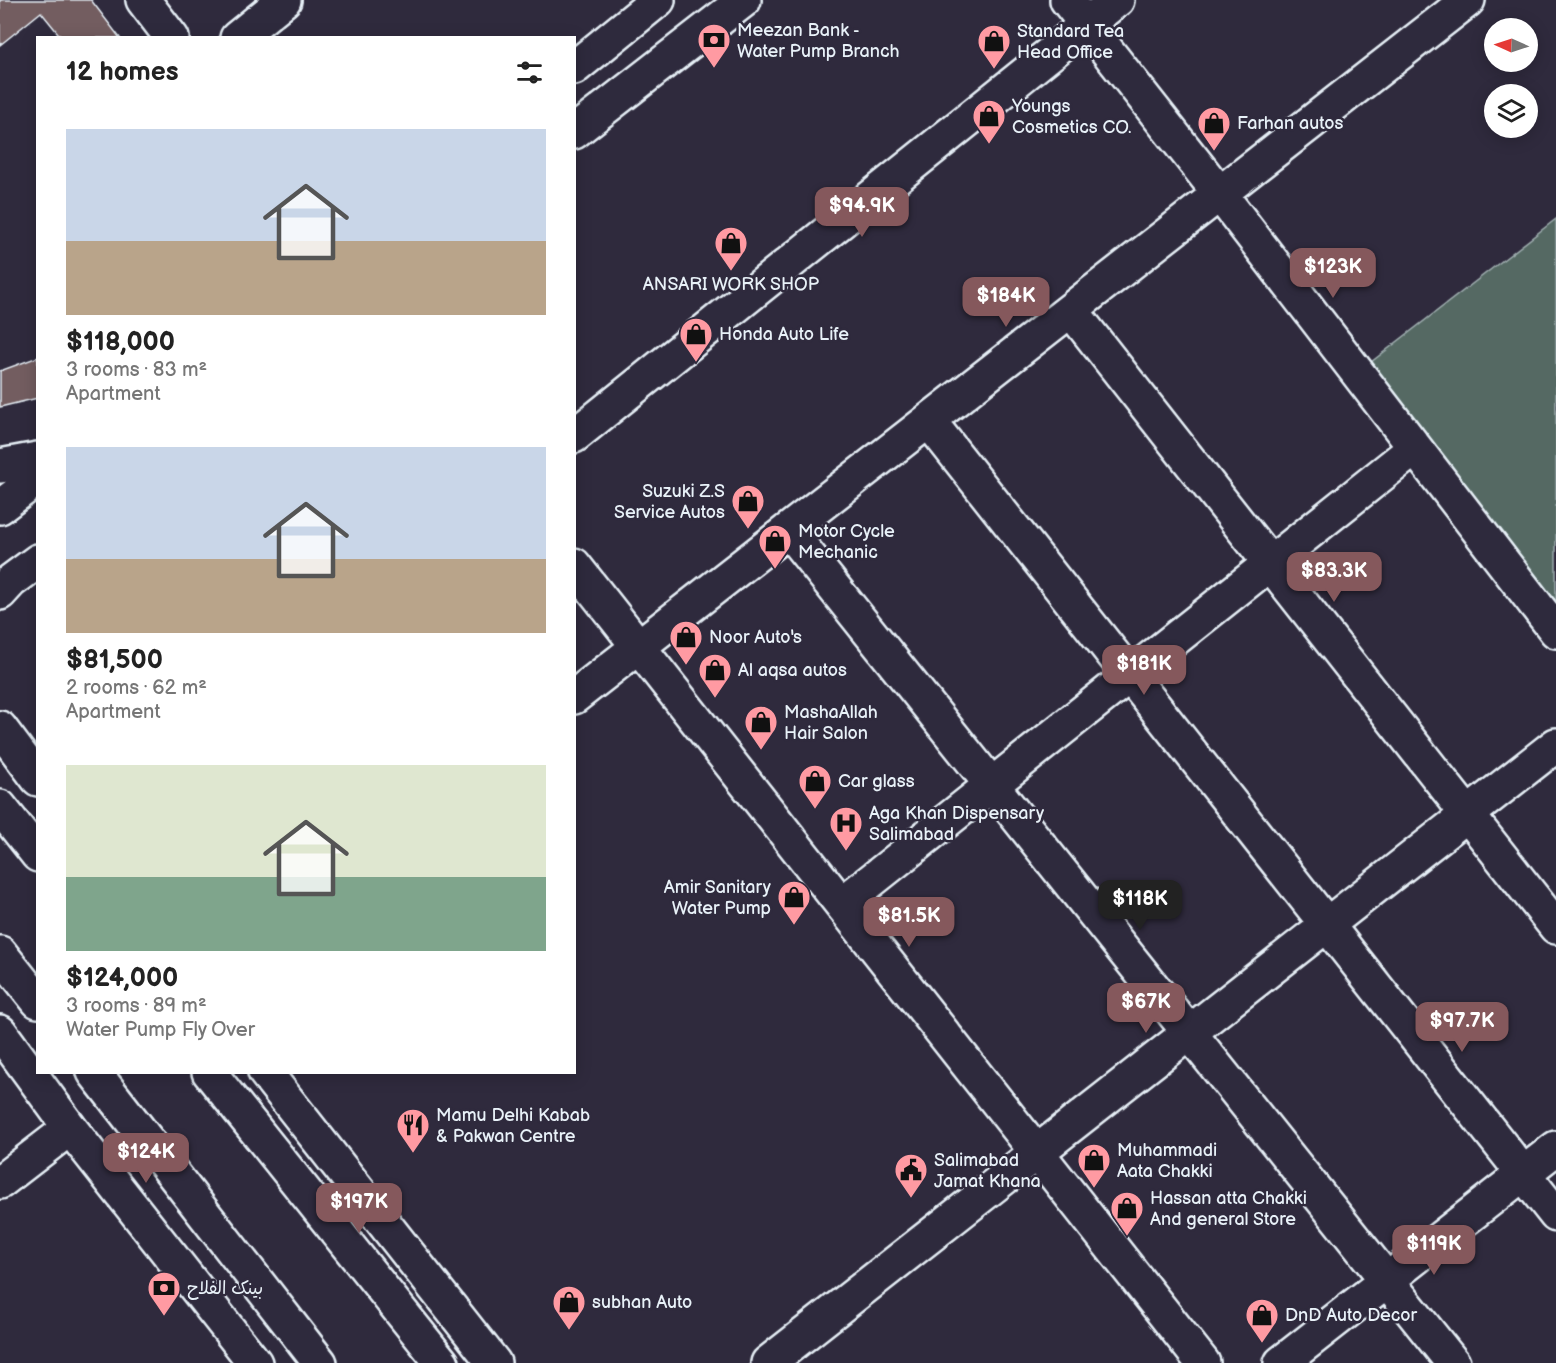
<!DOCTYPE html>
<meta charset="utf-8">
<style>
body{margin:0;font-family:"Balsamiq Sans","Playpen Sans Arabic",sans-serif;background:#f2f2f2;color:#222;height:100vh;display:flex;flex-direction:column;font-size:22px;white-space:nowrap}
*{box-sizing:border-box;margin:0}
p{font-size:20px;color:#767676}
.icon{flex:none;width:33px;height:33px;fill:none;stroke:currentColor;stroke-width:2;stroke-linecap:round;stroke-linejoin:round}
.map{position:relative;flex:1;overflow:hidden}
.drawer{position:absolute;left:36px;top:36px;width:540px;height:1038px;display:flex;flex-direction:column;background:#fff;border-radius:0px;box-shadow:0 3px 15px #0003}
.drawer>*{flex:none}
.needle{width:39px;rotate:273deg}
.tools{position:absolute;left:1484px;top:18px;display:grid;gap:12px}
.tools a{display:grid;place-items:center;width:54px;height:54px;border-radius:50%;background:#fff;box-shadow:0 3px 15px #0003;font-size:30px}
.price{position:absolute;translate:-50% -51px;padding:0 14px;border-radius:12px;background:#85585c;color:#fff;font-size:20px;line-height:39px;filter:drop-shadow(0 2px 3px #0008)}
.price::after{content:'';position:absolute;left:50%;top:36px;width:18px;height:14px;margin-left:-9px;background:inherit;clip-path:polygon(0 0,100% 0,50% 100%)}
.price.selected{background:#222;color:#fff}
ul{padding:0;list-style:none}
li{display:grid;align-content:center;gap:12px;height:318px;padding:0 30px}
li span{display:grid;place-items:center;height:186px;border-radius:0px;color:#555}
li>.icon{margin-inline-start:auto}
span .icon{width:108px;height:108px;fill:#fffc;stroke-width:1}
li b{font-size:26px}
h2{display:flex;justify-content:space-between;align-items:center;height:72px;padding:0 30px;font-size:26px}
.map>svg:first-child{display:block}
.green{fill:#546964;stroke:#9eadae;stroke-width:1.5}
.building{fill:#735d61;stroke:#e8f1f8;stroke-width:1.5}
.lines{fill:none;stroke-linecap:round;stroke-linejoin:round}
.minor-casing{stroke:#e8f1f8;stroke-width:38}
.major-casing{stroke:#e8f1f8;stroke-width:38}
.highway-casing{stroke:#e8f1f8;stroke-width:38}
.minor{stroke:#2f2a3d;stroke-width:33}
.major{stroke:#2f2a3d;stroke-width:33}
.highway{stroke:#2f2a3d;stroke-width:33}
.labels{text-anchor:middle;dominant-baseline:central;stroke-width:5;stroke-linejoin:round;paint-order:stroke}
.poi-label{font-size:18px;fill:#e8f1f8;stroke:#2f2a3d;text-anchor:start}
</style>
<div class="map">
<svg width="1556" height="1363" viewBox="0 0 1556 1363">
<rect width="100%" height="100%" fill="#2f2a3d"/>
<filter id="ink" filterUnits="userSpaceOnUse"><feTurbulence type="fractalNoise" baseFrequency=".0167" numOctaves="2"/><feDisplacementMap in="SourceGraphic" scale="12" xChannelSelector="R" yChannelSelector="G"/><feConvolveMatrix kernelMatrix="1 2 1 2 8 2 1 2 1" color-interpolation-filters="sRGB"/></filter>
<g filter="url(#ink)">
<path class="green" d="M1556,219v412l-199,-258z"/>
<path class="building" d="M0,0h91l29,38h-58l-21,-26 -41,33z
M38,357v41l-38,9v-36z"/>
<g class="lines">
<g class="minor-casing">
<path id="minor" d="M143,0l29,38
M1067,0l153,194 336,437
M237,38l47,-38
M1071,310l485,617
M929,421l627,794
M574,436l543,-436
M788,530l665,833
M574,565l629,798
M574,697l894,-697
M842,904l573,-456
M0,1182l70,-54
M768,1363l788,-618
M1281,1363l275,-215"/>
</g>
<g class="major-casing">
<path id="major" d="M574,68l84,-68
M574,132l170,-132
M0,466l38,-7
M0,507l38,-29
M0,593l11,-12 27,-20
M0,728l38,51
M0,1032l70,96 185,235
M265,1072l229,291"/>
</g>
<g class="highway-casing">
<path id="highway" d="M0,807l38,48
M0,953l38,48
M94,1072l226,291
M209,1072l233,291"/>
</g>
<use href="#minor" class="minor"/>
<use href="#major" class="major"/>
<use href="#highway" class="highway"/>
</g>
</g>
<defs>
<g id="bank-pin" transform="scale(1.725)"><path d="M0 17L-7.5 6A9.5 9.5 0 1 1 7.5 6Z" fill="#ff9aa2" stroke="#2f2a3d"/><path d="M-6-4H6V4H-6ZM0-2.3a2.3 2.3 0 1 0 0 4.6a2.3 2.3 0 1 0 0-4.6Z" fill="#111"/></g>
<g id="shop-pin" transform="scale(1.725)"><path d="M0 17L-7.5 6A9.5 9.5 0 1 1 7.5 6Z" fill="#ff9aa2" stroke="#2f2a3d"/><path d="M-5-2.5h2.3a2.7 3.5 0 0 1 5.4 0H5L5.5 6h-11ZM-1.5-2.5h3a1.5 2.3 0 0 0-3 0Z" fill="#111"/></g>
<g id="hospital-pin" transform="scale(1.725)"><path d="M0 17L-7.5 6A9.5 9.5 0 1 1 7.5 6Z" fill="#ff9aa2" stroke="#2f2a3d"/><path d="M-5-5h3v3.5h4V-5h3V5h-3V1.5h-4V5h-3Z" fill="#111"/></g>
<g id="restaurant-pin" transform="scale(1.725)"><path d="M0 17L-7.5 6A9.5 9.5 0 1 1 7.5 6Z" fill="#ff9aa2" stroke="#2f2a3d"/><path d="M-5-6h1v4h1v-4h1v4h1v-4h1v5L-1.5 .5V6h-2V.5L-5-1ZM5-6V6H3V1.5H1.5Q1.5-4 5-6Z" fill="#111"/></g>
<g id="civic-pin" transform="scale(1.725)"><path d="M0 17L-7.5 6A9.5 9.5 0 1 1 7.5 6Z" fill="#ff9aa2" stroke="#2f2a3d"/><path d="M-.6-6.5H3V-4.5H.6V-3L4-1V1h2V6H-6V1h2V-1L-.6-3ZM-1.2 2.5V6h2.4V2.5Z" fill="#111"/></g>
</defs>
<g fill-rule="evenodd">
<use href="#bank-pin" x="714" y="40"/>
<use href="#shop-pin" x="994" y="41"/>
<use href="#shop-pin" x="989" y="116"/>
<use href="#shop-pin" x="1214" y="123"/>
<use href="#shop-pin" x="731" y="243"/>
<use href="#shop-pin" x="696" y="334"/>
<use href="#shop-pin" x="748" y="501"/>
<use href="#shop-pin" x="775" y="541"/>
<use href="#shop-pin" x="686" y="637"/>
<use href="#shop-pin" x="715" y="670"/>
<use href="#shop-pin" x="761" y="722"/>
<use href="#shop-pin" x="815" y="781"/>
<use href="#hospital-pin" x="846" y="823"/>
<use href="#shop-pin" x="794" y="897"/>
<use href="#restaurant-pin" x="413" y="1125"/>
<use href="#shop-pin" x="1094" y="1160"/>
<use href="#civic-pin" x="911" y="1170"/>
<use href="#shop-pin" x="1127" y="1208"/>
<use href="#bank-pin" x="164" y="1288"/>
<use href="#shop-pin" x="569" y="1302"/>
<use href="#shop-pin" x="1262" y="1315"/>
</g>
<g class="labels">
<g class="poi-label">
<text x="737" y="30">Meezan Bank -<tspan x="737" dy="21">Water Pump Branch</tspan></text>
<text x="1017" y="31">Standard Tea<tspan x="1017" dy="21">Head Office</tspan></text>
<text x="1012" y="106">Youngs<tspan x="1012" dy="21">Cosmetics CO.</tspan></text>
<text x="1237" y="123">Farhan autos</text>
<text x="731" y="284" text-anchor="middle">ANSARI WORK SHOP</text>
<text x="719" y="334">Honda Auto Life</text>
<text x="725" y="491" text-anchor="end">Suzuki Z.S<tspan x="725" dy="21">Service Autos</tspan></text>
<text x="798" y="531">Motor Cycle<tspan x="798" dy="21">Mechanic</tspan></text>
<text x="709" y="637">Noor Auto's</text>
<text x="738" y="670">Al aqsa autos</text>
<text x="784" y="712">MashaAllah<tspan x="784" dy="21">Hair Salon</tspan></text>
<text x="838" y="781">Car glass</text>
<text x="869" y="813">Aga Khan Dispensary<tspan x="869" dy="21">Salimabad</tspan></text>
<text x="771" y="887" text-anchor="end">Amir Sanitary<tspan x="771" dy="21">Water Pump</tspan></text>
<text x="436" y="1115">Mamu Delhi Kabab<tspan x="436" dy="21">&amp; Pakwan Centre</tspan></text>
<text x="1117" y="1150">Muhammadi<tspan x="1117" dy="21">Aata Chakki</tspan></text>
<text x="934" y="1160">Salimabad<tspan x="934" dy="21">Jamat Khana</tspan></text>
<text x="1150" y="1198">Hassan atta Chakki<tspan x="1150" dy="21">And general Store</tspan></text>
<text x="187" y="1288">بینک الفلاح</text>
<text x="592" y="1302">subhan Auto</text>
<text x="1285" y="1315">DnD Auto Decor</text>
</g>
</g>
</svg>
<div class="tools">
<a><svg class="needle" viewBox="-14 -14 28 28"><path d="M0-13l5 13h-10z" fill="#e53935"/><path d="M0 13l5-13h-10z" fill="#767676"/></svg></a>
<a><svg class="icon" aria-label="layers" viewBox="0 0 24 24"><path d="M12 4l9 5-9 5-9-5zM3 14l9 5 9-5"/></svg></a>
</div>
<b class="price" style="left:862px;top:238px">$94.9K</b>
<b class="price" style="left:1333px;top:299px">$123K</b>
<b class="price" style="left:1006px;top:328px">$184K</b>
<b class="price" style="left:1334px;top:603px">$83.3K</b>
<b class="price" style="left:1144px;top:696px">$181K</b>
<b class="price selected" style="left:1140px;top:931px">$118K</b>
<b class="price" style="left:909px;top:948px">$81.5K</b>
<b class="price" style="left:1146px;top:1034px">$67K</b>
<b class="price" style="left:1462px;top:1053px">$97.7K</b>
<b class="price" style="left:146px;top:1184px">$124K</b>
<b class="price" style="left:359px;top:1234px">$197K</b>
<b class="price" style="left:1434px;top:1276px">$119K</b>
<section class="drawer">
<h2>12 homes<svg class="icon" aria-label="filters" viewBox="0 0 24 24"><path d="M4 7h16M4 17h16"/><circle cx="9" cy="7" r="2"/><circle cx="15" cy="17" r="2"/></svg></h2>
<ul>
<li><span style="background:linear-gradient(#c9d6e8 60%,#b9a48a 0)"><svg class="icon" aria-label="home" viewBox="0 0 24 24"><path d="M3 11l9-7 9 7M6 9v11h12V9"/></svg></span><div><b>$118,000</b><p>3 rooms · 83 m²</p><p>Apartment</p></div></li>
<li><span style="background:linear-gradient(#c9d6e8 60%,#b9a48a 0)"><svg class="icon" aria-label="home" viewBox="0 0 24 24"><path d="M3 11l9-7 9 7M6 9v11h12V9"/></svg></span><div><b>$81,500</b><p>2 rooms · 62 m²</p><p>Apartment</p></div></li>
<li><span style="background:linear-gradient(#dfe7d0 60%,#7fa58c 0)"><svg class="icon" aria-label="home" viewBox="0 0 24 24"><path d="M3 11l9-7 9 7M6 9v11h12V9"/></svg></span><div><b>$124,000</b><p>3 rooms · 89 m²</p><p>Water Pump Fly Over</p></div></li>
</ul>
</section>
</div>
